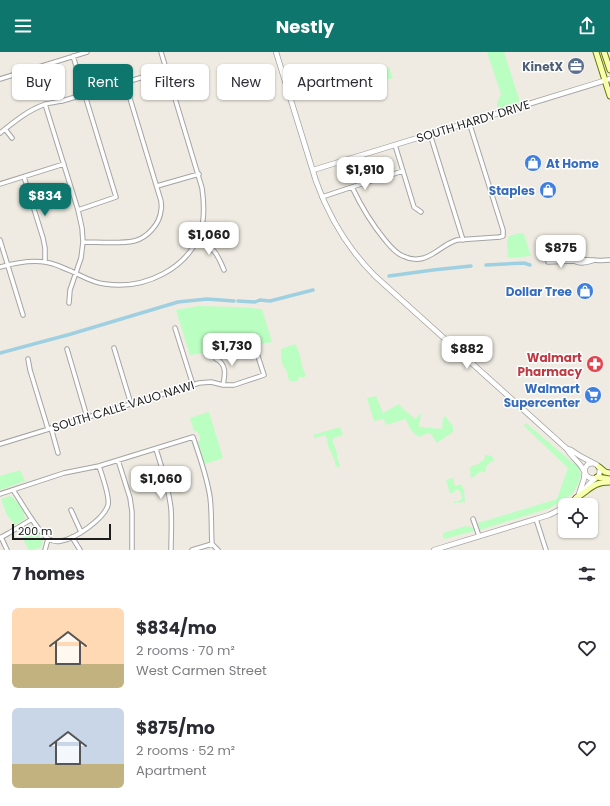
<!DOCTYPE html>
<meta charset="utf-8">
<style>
body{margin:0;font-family:Poppins,sans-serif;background:#f2f2f3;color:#2b2b33;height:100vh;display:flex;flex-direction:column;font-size:15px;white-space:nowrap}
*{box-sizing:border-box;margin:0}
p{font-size:13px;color:#7c7c81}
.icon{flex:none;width:22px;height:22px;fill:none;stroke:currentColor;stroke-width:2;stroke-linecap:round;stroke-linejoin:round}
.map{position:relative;height:498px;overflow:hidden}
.sheet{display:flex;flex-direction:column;background:#fff;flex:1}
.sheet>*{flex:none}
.guide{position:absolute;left:12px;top:12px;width:400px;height:36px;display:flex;gap:8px}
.fabs{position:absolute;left:558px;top:446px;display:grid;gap:8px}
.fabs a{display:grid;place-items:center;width:40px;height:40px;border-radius:6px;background:#fff;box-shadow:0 1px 3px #0004;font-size:20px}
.scale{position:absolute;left:12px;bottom:10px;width:99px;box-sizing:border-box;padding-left:4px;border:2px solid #1d1d1d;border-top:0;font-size:11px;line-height:14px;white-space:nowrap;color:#1d1d1d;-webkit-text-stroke:3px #fff;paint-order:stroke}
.price{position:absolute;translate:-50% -34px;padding:0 9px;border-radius:8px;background:#fff;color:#222;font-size:13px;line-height:26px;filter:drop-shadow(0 1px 2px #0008)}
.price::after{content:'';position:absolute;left:50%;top:24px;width:12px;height:9px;margin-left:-6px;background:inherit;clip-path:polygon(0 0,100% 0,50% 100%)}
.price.current{background:#0f766e;color:#fff}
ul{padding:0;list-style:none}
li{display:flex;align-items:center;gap:12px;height:100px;padding:0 12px}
li span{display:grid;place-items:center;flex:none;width:112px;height:80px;border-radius:6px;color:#555}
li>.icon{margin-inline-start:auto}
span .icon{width:48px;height:48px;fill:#fffc;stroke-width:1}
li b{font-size:17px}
h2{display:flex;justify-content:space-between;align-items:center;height:48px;padding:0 12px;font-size:17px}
.pill{padding:0 14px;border-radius:6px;background:#fff;box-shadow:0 1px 3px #0004;font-size:14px;line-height:36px}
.pill.current{background:#0f766e;color:#fff}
header{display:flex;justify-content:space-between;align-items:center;height:52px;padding:0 12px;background:#0f766e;color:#fff;font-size:18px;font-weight:700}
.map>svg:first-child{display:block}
.park{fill:#bafec1}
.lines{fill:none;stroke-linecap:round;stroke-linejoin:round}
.canal{stroke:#9ed0e1;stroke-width:3.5}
.minor-casing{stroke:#a4a4a4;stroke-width:5.5}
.tertiary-casing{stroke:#a4a4a4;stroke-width:6}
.secondary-casing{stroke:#677800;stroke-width:7}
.minor{stroke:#fff;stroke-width:3.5}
.tertiary{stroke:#fff;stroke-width:4.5}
.secondary{stroke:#f8feb0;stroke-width:5}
.labels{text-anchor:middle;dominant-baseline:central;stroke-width:3;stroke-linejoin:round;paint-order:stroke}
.service-label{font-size:12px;font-weight:bold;fill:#4e5e75;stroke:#fff;text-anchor:end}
.street-label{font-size:12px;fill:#1d1d1d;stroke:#fff}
.shop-label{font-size:12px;font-weight:bold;fill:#366cbe;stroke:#fff;text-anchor:end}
.health-label{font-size:12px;font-weight:bold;fill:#be3a42;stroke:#fff;text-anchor:end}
</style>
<header><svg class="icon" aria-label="menu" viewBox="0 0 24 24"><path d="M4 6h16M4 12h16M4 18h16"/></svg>Nestly<svg class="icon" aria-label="share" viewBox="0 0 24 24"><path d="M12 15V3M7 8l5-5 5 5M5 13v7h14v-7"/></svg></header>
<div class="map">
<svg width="610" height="498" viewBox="0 0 610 498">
<rect width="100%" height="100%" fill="#efebe2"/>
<path class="park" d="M487,0h17l16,50 -23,8v-7l4,-9z
M389,15l4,11 -17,4c-3,-3 -4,-6 -3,-9z
M521,181l3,1 7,22 -23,2 -1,-16 2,-6z
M198,254l37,1 27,2 10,33 -82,13 -14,-45z
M295,292c4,6 6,15 7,22 1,4 3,7 4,10l-2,1h-5l-2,4c-10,2 -8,-3 -10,-9 -1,-3 -3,-4 -4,-6 -2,-5 -2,-12 -2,-17z
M376,344l7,17 16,-9 2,3 14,12 5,-5h1l-2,12 2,1 21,2 1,-11 2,-2 8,10v6l-16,11 -6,-9 -3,-1 -9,4c-9,-7 -9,-8 -13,-18l-20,6 -2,-6 -10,2 -7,-23z
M209,360l14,46 -18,6 -7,-22 2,-2v-4l-4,-5h-2l-4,-13z
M526,371l47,40 5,3 3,9 -3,10 -6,9 -22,14 -70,22 -2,-7 79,-24 11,-31 -44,-42z
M340,375l3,8c-3,1 -9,2 -11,4l5,14v5l3,6 -1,3h-2l-2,-2v-4l-7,-15 -1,-8 -3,-3 -8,3h-2l-1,-3z
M485,403h1l6,1 2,5c-6,2 -9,5 -9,12l-4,-2 -10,8 -1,-11 2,-2 7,-2 1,-2 4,-2z
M20,418l5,11 -25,9v-14z
M453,426h1v6l2,2 5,-2 3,6 1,12 -11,1v-2l3,1 5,-3c0,-4 -2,-9 -6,-10l-3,4h-3l-4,-13z
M10,444c7,3 15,15 15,23l-10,6 -8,-10 -6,-16z
M29,474c7,2 11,9 14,17l-3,5 -11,2 -10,-18z
M466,474l7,2 1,3 -30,8 -1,-6z"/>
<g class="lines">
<path class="canal" d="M486,213l38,-2 6,2
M389,224l44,-6 38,-4
M238,249l17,1 5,-2 10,1 43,-11
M0,301l71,-19 107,-32 29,-3 27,2"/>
<g class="minor-casing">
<path id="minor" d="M73,4l43,141 -38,13
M0,27l87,-27
M45,52l33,106 4,18 1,14 -2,16 -11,32 -1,13
M5,77l7,9
M0,81c14,-11 27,-22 43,-28 6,-2 13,-3 19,-4l105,-31
M430,82l33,106
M395,93l19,62 7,5
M24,125l19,61 2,10v14
M0,132l64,-20
M157,134l42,-12
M352,135c9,19 19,36 33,53 5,6 10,13 18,16 6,3 14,4 21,2 12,-4 20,-14 33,-18l43,-3 3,-1v-6l-34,-108
M322,145l30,-10 51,-16
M0,188l23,75
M196,188c18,7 21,13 28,30
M83,190c14,0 38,2 51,-1 13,-3 26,-17 27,-31 1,-3 0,-6 0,-9l-36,-119
M574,209c5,3 12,2 18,0
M548,210l26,-1c7,-3 12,-1 19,-1 6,1 12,0 17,0
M0,215c14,-4 30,-7 45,-5 9,1 18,6 26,9 11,5 22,12 34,13 39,6 84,-15 96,-54 4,-14 3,-28 1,-42l-41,-136
M175,276l18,57
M114,296l17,56
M67,297l20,68
M28,307l2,11 18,59
M216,307c11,5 9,16 7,26
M51,376l7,25
M0,392l199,-61 12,-1 12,3h11l30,-10 -9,-28
M156,397c6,19 13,40 15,60 1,14 0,28 0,41
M118,408l12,38 2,14v38
M13,438c8,11 25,43 36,49 3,2 8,3 12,2 14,-2 43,-22 47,-36 2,-8 -6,-30 -9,-39
M0,442l64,-21 35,-7 94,-29c7,20 14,40 17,60 2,16 1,31 2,47l6,6
M71,458l10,22
M473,467l6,17
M536,467l10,31
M1,485l6,13
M72,485l8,13
M0,486l9,-5 23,-14
M45,498l3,-11
M192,498l20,-6"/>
</g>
<g class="tertiary-casing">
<path id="tertiary" d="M276,0l40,129c13,36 32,68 59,95l192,173c4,8 13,13 17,22
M313,118l297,-91
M567,397l4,1 9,6 17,9 3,4 -1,7c-5,4 -11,3 -14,-3
M579,442l5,-15 1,-11 3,-4 5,-1
M568,453c5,-4 10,-9 15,-14 4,-4 7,-9 12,-12
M434,498l115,-35 16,-8"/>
</g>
<g class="secondary-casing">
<path id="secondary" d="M596,0l14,44
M604,0l6,18
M599,415l6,5 5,1
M597,425l13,2
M576,446c14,-8 16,-16 34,-16"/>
</g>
<use href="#minor" class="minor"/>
<use href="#tertiary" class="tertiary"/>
<use href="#secondary" class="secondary"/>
</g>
<defs>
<g id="office-disc" transform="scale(0.9)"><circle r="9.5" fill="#5c6f8a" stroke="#fff"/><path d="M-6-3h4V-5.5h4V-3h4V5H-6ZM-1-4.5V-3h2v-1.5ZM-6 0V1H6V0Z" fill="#fff"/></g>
<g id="shop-disc" transform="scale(0.9)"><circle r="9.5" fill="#3f7fe0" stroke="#fff"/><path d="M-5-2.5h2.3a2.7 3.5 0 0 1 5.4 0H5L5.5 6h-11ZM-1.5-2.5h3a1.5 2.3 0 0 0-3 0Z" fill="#fff"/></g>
<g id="pharmacy-disc" transform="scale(0.9)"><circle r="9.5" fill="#e0444e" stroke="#fff"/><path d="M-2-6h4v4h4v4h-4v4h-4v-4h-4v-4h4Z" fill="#fff"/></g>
<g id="supermarket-disc" transform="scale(0.9)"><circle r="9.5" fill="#3f7fe0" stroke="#fff"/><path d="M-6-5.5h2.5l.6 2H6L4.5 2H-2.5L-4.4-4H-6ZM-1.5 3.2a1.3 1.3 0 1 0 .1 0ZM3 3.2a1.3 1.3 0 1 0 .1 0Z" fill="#fff"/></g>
</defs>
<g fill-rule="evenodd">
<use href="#office-disc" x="576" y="14"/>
<use href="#shop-disc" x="533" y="111"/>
<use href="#shop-disc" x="548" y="138"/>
<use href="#shop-disc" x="585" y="239"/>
<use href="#pharmacy-disc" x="595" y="312"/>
<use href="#supermarket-disc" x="593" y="343"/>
</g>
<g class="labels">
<g class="service-label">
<text x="563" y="14">KinetX</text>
</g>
<g class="street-label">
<text transform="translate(473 69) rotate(-17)">SOUTH HARDY DRIVE</text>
<text transform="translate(123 354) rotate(-17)">SOUTH CALLE VAUO NAWI</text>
</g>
<g class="shop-label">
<text x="546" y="111" text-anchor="start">At Home</text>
<text x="535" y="138">Staples</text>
<text x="572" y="239">Dollar Tree</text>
<text x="580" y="336">Walmart<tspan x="580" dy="14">Supercenter</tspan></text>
</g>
<g class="health-label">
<text x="582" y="305">Walmart<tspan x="582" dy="14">Pharmacy</tspan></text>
</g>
</g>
</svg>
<div class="fabs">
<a><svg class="icon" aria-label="locate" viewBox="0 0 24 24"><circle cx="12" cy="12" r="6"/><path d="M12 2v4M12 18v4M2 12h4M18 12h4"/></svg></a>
</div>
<div class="scale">200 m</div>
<b class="price" style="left:365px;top:139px">$1,910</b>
<b class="price current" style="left:45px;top:165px">$834</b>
<b class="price" style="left:209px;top:204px">$1,060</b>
<b class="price" style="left:561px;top:217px">$875</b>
<b class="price" style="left:232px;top:315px">$1,730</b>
<b class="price" style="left:467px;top:318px">$882</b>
<b class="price" style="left:161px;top:448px">$1,060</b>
<div class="guide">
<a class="pill">Buy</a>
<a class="pill current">Rent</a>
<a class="pill">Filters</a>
<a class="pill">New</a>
<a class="pill">Apartment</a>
</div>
</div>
<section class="sheet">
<h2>7 homes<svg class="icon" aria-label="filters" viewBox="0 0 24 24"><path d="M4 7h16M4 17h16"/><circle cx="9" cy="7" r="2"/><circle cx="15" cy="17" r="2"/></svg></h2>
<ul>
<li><span style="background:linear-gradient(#ffd9b3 70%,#c2b280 0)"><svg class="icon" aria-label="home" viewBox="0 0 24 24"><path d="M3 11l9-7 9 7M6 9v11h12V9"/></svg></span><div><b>$834/mo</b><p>2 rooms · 70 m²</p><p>West Carmen Street</p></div><svg class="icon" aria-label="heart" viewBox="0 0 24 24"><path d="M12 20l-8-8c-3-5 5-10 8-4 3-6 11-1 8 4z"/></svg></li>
<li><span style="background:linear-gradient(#c9d6e8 70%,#c2b280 0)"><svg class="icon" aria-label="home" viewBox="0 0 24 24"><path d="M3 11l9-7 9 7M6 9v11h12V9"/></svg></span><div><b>$875/mo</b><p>2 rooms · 52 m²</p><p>Apartment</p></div><svg class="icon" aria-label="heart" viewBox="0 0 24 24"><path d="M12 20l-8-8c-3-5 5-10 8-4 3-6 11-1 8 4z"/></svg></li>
</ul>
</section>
